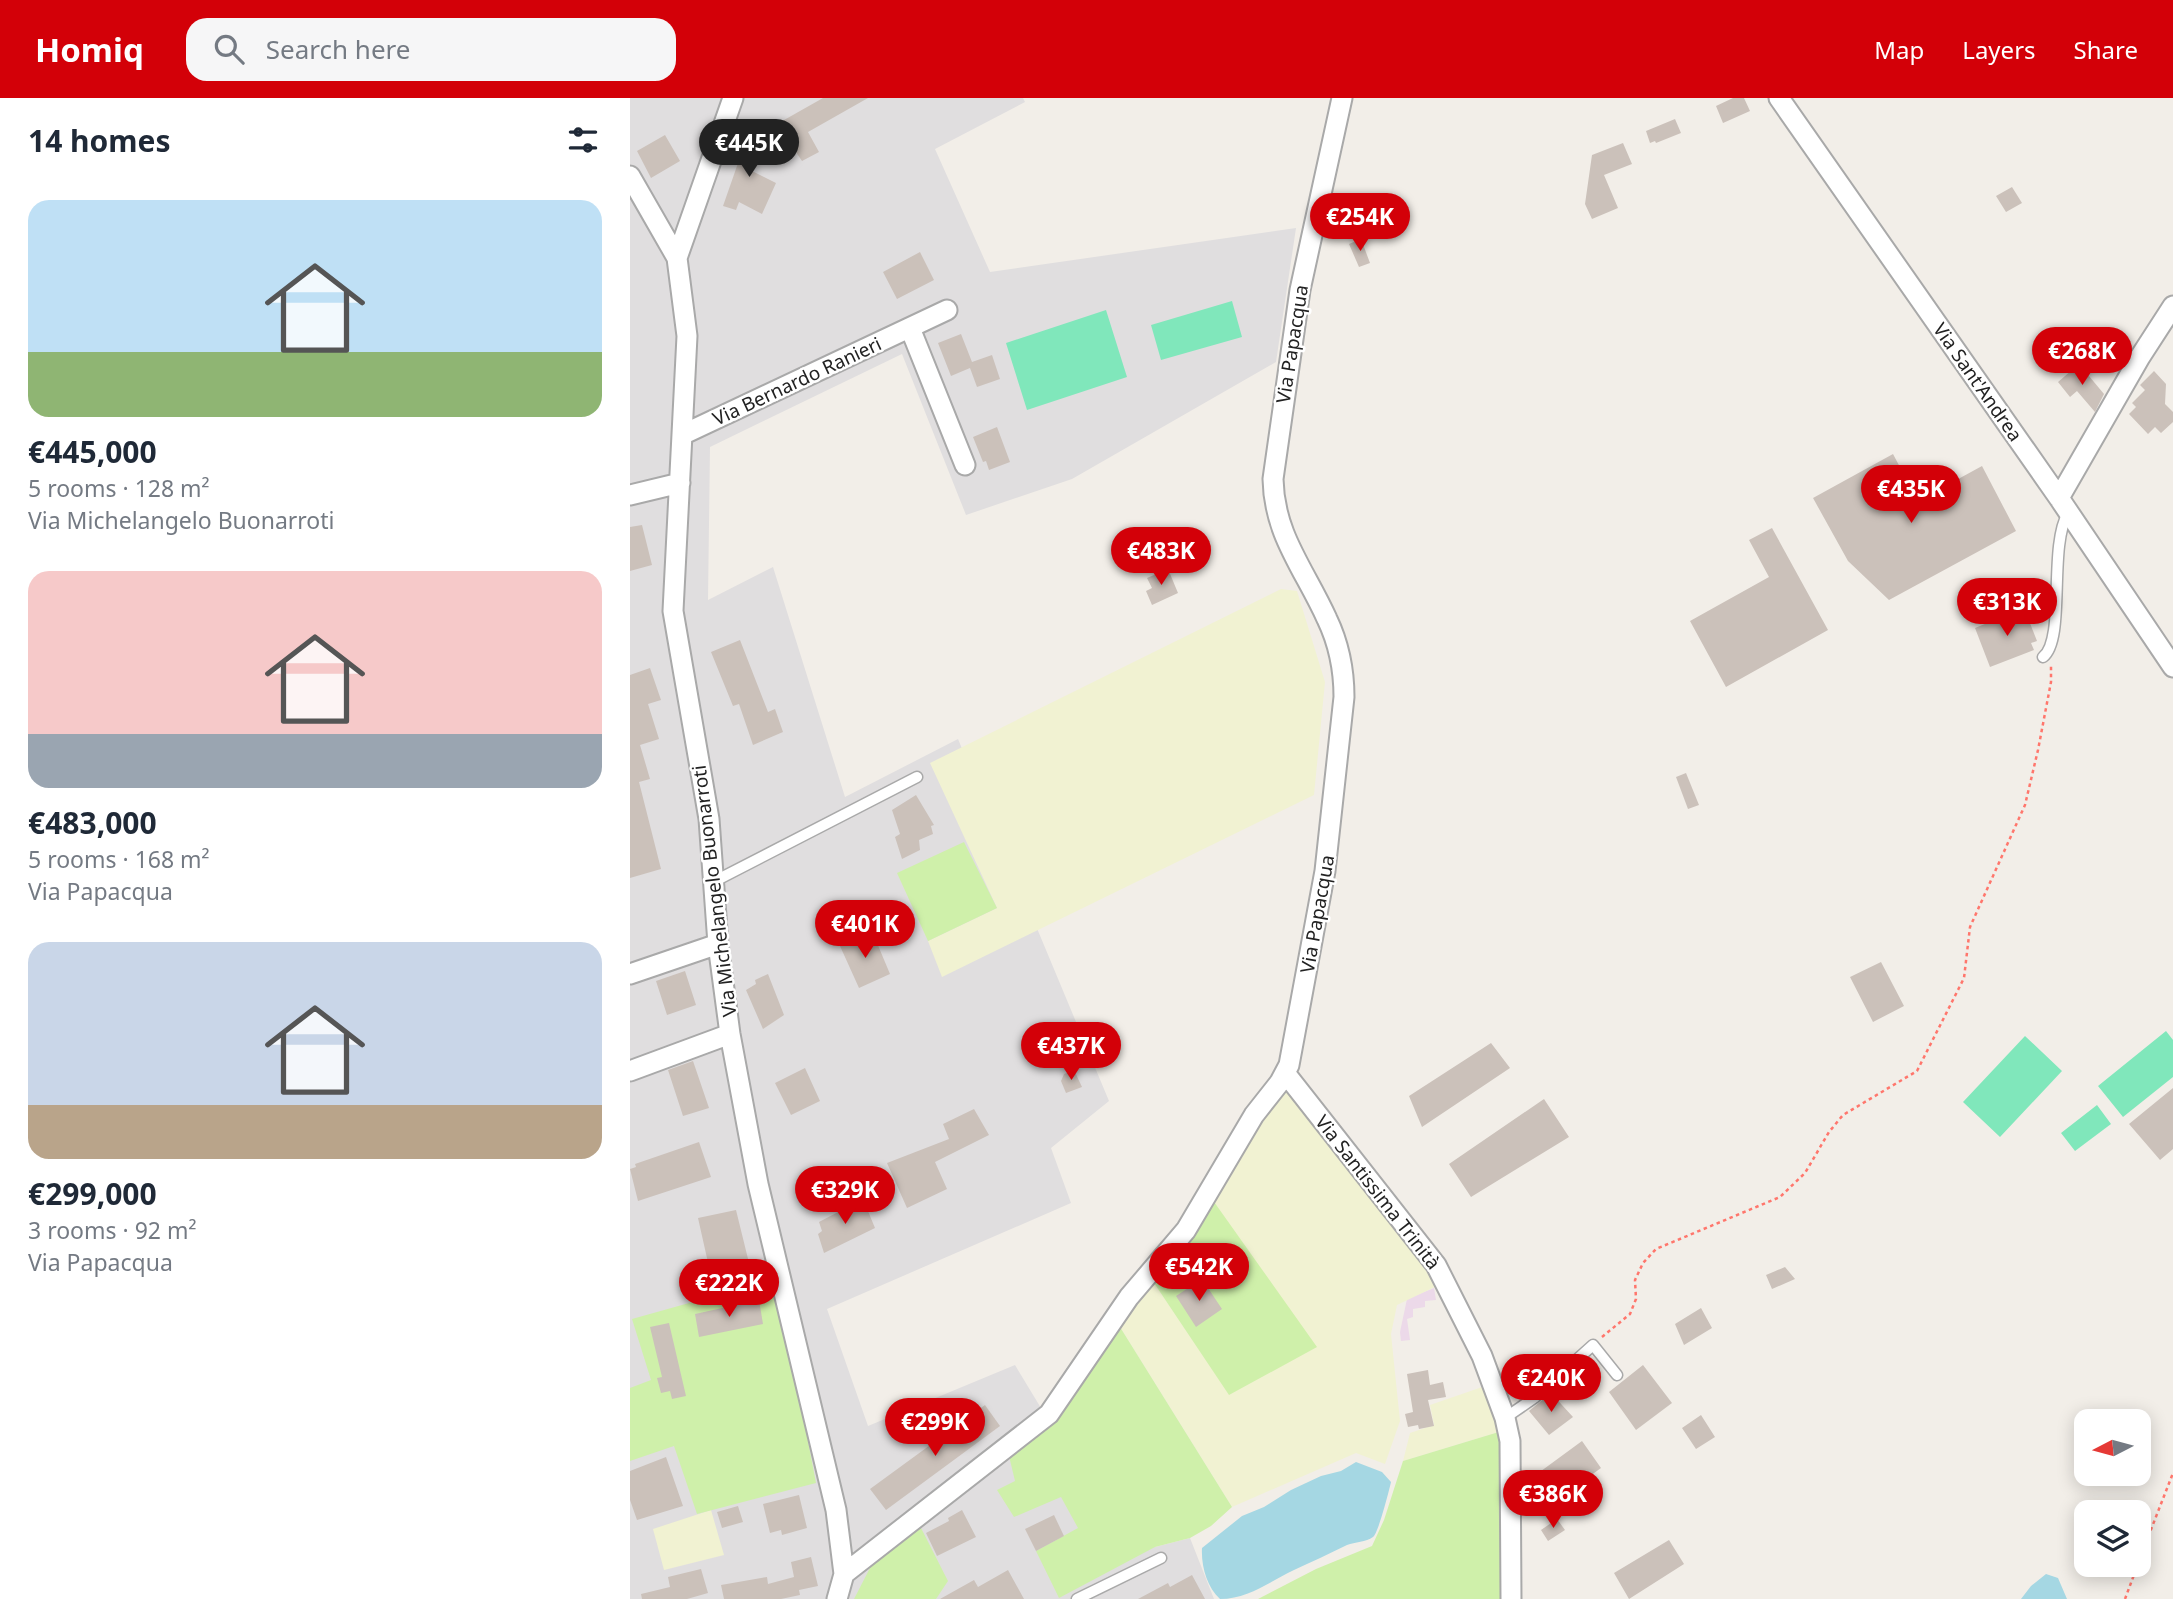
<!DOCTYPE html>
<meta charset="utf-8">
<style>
body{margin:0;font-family:"Noto Sans",sans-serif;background:#f6f6f7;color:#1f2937;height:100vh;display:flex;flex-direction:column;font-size:26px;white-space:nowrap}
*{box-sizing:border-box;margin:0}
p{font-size:23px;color:#747a83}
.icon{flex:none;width:38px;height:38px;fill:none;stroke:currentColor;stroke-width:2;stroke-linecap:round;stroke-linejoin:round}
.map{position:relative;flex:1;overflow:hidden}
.side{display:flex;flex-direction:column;background:#fff;width:630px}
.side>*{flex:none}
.needle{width:46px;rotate:264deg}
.controls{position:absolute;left:1444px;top:1311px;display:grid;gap:14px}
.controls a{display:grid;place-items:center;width:77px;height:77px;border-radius:14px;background:#fff;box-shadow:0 4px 18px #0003;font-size:35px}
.price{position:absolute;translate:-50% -60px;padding:0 16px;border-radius:24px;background:#d30008;color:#fff;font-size:23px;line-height:46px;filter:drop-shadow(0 2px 4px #0008)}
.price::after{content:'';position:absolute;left:50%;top:42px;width:21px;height:16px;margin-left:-10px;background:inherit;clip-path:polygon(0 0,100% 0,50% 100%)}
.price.selected{background:#222;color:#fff}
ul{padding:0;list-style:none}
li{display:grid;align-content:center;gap:14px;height:371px;padding:0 28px}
li span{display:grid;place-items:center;height:217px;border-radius:21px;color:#555}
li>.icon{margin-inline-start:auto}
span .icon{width:126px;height:126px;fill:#fffc;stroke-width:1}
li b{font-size:30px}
h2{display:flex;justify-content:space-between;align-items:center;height:84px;padding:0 28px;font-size:30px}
header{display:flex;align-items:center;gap:42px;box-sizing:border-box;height:98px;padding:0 35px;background:#d30008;color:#fff}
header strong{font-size:33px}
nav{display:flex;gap:38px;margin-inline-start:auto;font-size:24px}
.search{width:490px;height:63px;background:#f6f6f7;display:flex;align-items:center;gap:18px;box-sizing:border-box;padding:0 24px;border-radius:21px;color:#747a83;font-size:26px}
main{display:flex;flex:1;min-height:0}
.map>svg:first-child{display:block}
.residential{fill:#e0dedf}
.industrial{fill:#ecd9e9}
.farmland{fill:#f1f2d2}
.grass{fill:#cff0aa}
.pitch{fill:#80e7bb}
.water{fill:#a5d7e3}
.building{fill:#cbc1ba}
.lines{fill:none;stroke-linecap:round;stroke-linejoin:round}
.lane-casing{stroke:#a9a9a9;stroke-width:13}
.street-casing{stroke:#a9a9a9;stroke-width:23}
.path{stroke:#ff766c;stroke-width:2.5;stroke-dasharray:3.5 3.5;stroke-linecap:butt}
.lane{stroke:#fff;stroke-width:10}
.street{stroke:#fff;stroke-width:19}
.labels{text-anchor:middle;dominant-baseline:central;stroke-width:5;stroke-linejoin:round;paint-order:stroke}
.street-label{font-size:19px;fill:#222;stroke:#fff}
</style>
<header>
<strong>Homiq</strong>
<div class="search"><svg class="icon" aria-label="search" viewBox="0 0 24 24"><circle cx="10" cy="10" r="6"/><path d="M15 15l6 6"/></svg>Search here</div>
<nav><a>Map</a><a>Layers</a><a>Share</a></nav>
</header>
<main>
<section class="side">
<h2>14 homes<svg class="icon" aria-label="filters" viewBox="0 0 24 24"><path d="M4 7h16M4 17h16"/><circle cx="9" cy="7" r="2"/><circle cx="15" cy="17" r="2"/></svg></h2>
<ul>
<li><span style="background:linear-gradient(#bfe0f5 70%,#8fb573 0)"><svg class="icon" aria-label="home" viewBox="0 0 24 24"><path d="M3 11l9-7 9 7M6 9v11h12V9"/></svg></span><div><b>€445,000</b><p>5 rooms · 128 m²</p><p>Via Michelangelo Buonarroti</p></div></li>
<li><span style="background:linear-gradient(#f6c9c9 75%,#9aa5b1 0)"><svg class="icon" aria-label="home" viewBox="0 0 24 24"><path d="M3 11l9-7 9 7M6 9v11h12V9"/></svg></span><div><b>€483,000</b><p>5 rooms · 168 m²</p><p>Via Papacqua</p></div></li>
<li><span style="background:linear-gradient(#c9d6e8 75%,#b9a48a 0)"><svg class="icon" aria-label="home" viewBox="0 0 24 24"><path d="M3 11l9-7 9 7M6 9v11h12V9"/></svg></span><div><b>€299,000</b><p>3 rooms · 92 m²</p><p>Via Papacqua</p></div></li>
</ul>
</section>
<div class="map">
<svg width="1543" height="1501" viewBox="0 0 1543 1501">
<rect width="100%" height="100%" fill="#f2eee8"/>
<path class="residential" d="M0,0h393l2,4 -90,47 55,123 306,-44 -20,134 -204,117 -106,36 -64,-161 -192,93 -2,153 65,-33 72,230 113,-58 151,362 -58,47 20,55 -244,106 41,117 147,-61 107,177 33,5 35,-9 24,61h-584z"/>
<path class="industrial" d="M804,1190l2,12 -11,1v6l-12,2v8l-6,2 3,21 -9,1 -1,-9 7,-33z"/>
<path class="farmland" d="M651,491l16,2 28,91 -11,113 -372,182 -14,-36 69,-33 -67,-145z
M660,988l151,198 -44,21 -6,29 9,87 -15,43 -29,-11 -124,54 -112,-180 34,-44 75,111 -17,-195 20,-25 30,-61z
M858,1287l14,46 -99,30 7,-28 24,-8 -4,-20z
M81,1412l13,45 -60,15 -11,-41z"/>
<path class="grass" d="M334,744l33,66 -69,33 -31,-68z
M582,1101l105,148 -88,48 -75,-112z
M141,1182l25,98 20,105 -119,31 -23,-68 -44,15v-73l21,-8 -19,-61z
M490,1229l112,180 -21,19 -21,12 -35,9 -96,51 -23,-47 42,-23 -17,-31 -47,20 -17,-27 18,-9 -6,-25z
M872,1333v168h-244l58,-30 56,-23 12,-26 19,-59z
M291,1430l27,53 -12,18h-82l17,-33z"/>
<path class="pitch" d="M602,203l10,36 -81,23 -10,-35z
M476,212l21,67 -100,33 -21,-67z
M1536,933l7,9v37l-50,40 -25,-31z
M1395,938l37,35 -62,66 -37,-35z
M1467,1007l14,19 -36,27 -14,-18z"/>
<path class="water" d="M726,1364l26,10 9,10c-2,9 -13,52 -18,55 -7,5 -18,5 -26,8 -18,9 -36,17 -53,25 -25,12 -46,29 -74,29 -13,-12 -19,-33 -18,-51l40,-32 22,-9 27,-17 30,-14 20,-5z
M1416,1476l12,4 9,21h-46l10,-13z"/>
<path class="building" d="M193,0h45l-60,34 11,20 -17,9 -25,-37z
M1103,0h11l6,13 -27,12 -7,-17z
M1045,21l6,14 -25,10 -1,-2 -5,2 -4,-12z
M121,28l13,4 -14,40 26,13 -14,31 -23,-12 -3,8 -13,-4z
M35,37l15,26 -29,17 -14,-27z
M993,45l9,21 -28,11 14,33 -26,11 -7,-15 7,-49z
M1382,89l10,16 -16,9 -10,-16z
M731,141l9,24 -11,4 -10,-23z
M290,154l14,28 -37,19 -14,-27z
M331,236l11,28 20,-7 8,24 -23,8 -7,-19 -19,8 -13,-33z
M1449,266l25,30 -9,18 -18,-21 -7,6 -12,-15z
M1524,273l12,13 -1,20 8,8v10l-12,11 -6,-6 -7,7 -19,-20 7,-7 -4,-4 13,-13 -5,-5z
M367,329l13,35 -21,8 -3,-9 -3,1 -10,-25z
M1263,356l25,47 64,-35 34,65 -127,69 -41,-39 -35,-63z
M12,427l10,40 -22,6v-44z
M1142,430l56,102 -102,57 -36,-66 79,-44 -20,-37z
M538,471l10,24 -26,12 -6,-14 6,-3 -5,-10z
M1394,510l13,33 -6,2 3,7 -44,17 -15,-39z
M110,542l28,72 7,-3 8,23 -30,13 -14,-41 -6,2 -22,-54z
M20,570l11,32 -13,4 11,35 -19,6 10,34 -11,3 22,87 -31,9v-203z
M1056,675l13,32 -11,4 -12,-32z
M286,697l18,30 -3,1 2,8 -14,6 1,10 -18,9 -7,-22 5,-3 -8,-24z
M242,833l18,43 -31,14 -19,-42z
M1251,864l23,44 -31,16 -23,-45z
M55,873l11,34 -29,10 -11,-34z
M138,876l16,41 -21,14 -17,-39 10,-6 -1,-4z
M861,945l19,25 -88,59 -13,-31z
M63,963l16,47 -26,8 -15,-46z
M175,970l15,33 -29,14 -16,-32z
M444,972l8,17 -16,6 -5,-12 3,-7z
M1543,990v61l-13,11 -31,-36z
M914,1001l25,38 -98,60 -22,-33z
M344,1011l15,26 -54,27 12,27 -40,19 -20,-45 62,-24 -6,-15z
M69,1044l12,35 -73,24 -8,-32 6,-2 -1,-3z
M233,1101l12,29 -51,25 -6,-19 4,-3 -3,-9z
M106,1112l14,57 -39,9 -13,-58z
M1155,1169l10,12 -23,10 -6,-14z
M572,1181l20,30 -26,18 -20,-31z
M129,1202l4,24 -64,13 -4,-23z
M1071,1210l11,20 -28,17 -9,-21z
M39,1225l17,73 -14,3 -2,-8 -9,2 -4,-15 5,-1 -12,-50z
M1013,1267l29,38 -36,27 -27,-38z
M798,1272l2,15 13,-3 3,15 -18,3 6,26 -15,3 -1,-4 -10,2 -3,-13 8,-2 -6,-38z
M921,1295l22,24 -24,18 -20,-24z
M355,1307l15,21 -114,84 -16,-21z
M1071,1317l14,22 -19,12 -14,-21z
M952,1343l19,27 -47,34 -17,-28z
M36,1359l17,49 -46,14 -7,-20v-29z
M169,1397l8,33 -25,7 -1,-5 -11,3 -7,-29z
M108,1408l5,16 -21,6 -5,-16z
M332,1412l14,27 -39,19 -11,-23 23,-12 -1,-3z
M424,1417l10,21 -28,15 -11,-22z
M927,1421l8,11 -17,11 -7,-11z
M1039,1442l15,24 -55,35 -15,-26z
M181,1459l7,29 -19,4 1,5 -19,4h-57l-3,-14 46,-8 1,7 26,-7 -3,-15z
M71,1471l7,24 -21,6h-45l-1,-5 29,-7 -2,-10z
M378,1472l16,29h-84l34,-19 4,7z
M562,1477l13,24h-67l30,-16 2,4z"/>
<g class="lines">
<g class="lane-casing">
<path id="lane" d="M1413,559c23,-18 5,-110 25,-144
M85,783l202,-104
M875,1320l29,-20 59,-53 24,30
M447,1501l84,-41"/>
</g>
<g class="street-casing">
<path id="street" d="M103,0l-56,160 10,78 -14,275 36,208 9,125 12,90 28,150 78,326 8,64 -7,25
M1149,0l280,400 114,169
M0,78l47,82
M280,230l55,137
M54,336l263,-124
M0,397l50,-12
M1429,400l81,-141 33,-51
M0,876l88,-30
M0,973l100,-37
M656,976l150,191 46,91 23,62 5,23 1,158
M214,1476l205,-160 80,-117 57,-67 68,-115 26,-33 9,-17 36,-194 19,-174c0,-27 -5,-53 -17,-78 -22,-49 -53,-84 -54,-140l27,-189 42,-192"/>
</g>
<path class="path" d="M972,1239l28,-23 6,-15 -1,-19 8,-17 13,-14 124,-52 25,-24 24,-41 14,-17 74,-44 47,-93 6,-51 55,-122 13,-55 13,-68v-16
M1508,1465l35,-90
M1495,1501l13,-35"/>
<use href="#lane" class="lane"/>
<use href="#street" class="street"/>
</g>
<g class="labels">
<g class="street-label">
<text transform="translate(662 246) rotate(-81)">Via Papacqua</text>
<text transform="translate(167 283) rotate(-25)">Via Bernardo Ranieri</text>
<text transform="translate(1348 284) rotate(55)">Via Sant'Andrea</text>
<text transform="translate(84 793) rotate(-97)">Via Michelangelo Buonarroti</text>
<text transform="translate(687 816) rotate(-80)">Via Papacqua</text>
<text transform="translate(748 1094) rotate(52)">Via Santissima Trinità</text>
</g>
</g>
</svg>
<div class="controls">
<a><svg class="needle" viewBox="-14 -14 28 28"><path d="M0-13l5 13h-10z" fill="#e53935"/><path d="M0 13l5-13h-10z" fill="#747a83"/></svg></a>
<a><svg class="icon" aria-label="layers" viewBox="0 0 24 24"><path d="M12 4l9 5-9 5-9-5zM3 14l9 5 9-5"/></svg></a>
</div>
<b class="price selected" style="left:119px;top:81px">€445K</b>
<b class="price" style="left:730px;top:155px">€254K</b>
<b class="price" style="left:1452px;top:289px">€268K</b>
<b class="price" style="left:1281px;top:427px">€435K</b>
<b class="price" style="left:531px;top:489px">€483K</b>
<b class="price" style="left:1377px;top:540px">€313K</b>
<b class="price" style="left:235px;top:862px">€401K</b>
<b class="price" style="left:441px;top:984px">€437K</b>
<b class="price" style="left:215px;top:1128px">€329K</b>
<b class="price" style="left:569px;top:1205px">€542K</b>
<b class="price" style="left:99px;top:1221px">€222K</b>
<b class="price" style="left:921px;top:1316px">€240K</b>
<b class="price" style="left:305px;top:1360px">€299K</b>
<b class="price" style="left:923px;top:1432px">€386K</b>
</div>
</main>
